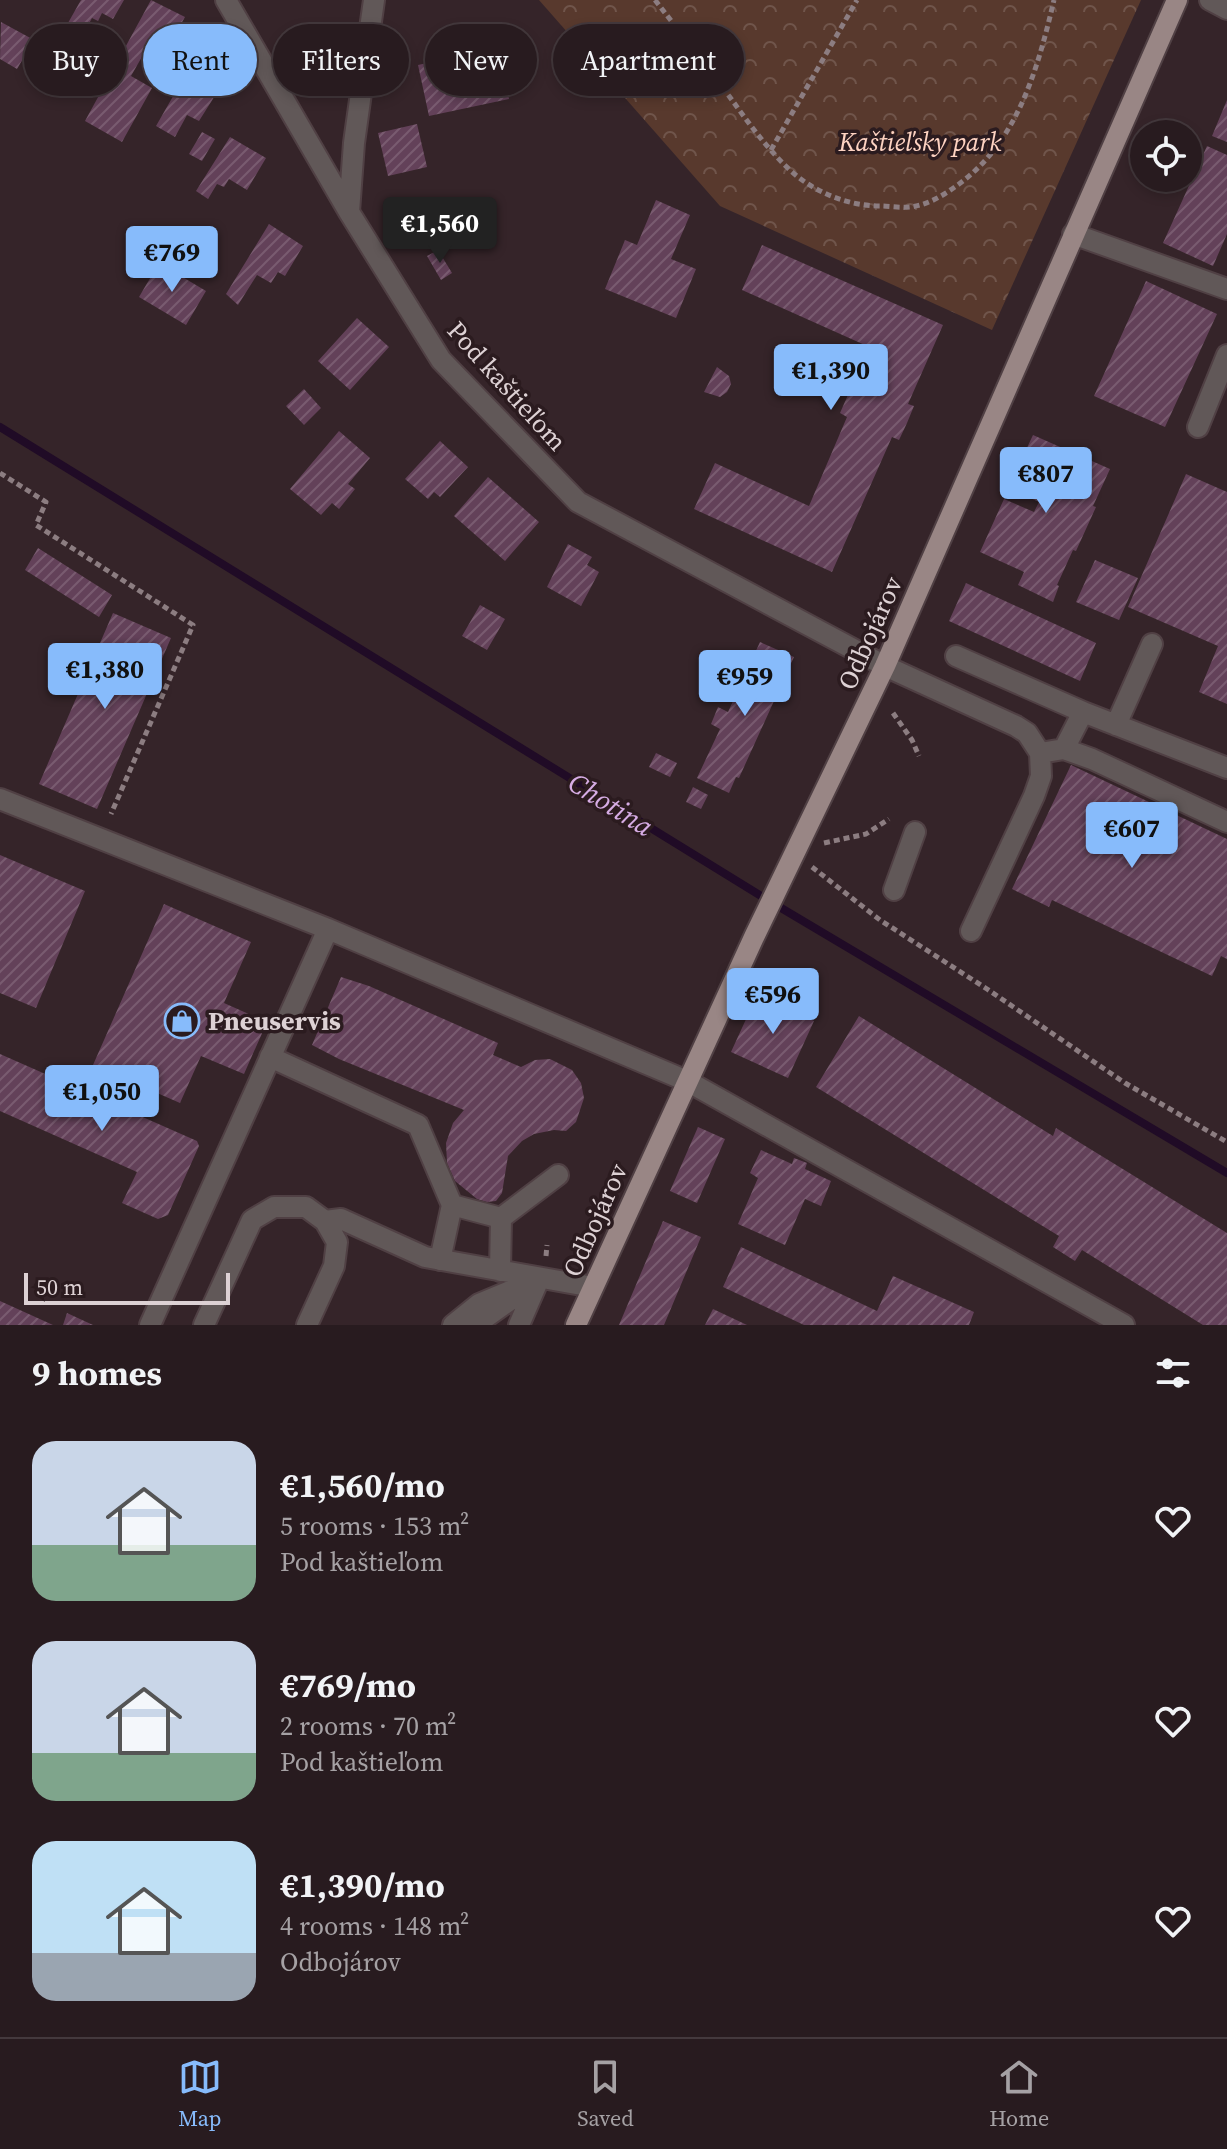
<!DOCTYPE html>
<meta charset="utf-8">
<style>
body{margin:0;font-family:"Source Serif 4",serif;background:#34282c;color:#f1f3f6;height:100vh;display:flex;flex-direction:column;font-size:30px;white-space:nowrap}
*{box-sizing:border-box;margin:0}
p{font-size:26px;color:#a5a1a4}
.icon{flex:none;width:44px;height:44px;fill:none;stroke:currentColor;stroke-width:2;stroke-linecap:round;stroke-linejoin:round}
.map{position:relative;height:1325px;overflow:hidden}
.panel{display:flex;flex-direction:column;background:#281b1f;flex:1}
.panel>*{flex:none}
.hud{position:absolute;left:24px;top:24px;width:800px;height:72px;display:flex;gap:16px}
.fabs{position:absolute;left:1130px;top:120px;display:grid;gap:16px}
.fabs a{display:grid;place-items:center;width:72px;height:72px;border-radius:50%;background:#281b1f;box-shadow:0 4px 12px #0003,0 0 0 2px #44393d;font-size:40px}
.scale{position:absolute;left:24px;bottom:20px;width:206px;box-sizing:border-box;padding-left:8px;border:4px solid #ddd1d4;border-top:0;font-size:22px;line-height:28px;white-space:nowrap;color:#ddd1d4;-webkit-text-stroke:6px #2b1b1f;paint-order:stroke}
.price{position:absolute;translate:-50% -68px;padding:0 18px;border-radius:8px;background:#87bbfb;color:#111;font-size:26px;line-height:52px;filter:drop-shadow(0 2px 4px #0008)}
.price::after{content:'';position:absolute;left:50%;top:48px;width:24px;height:18px;margin-left:-12px;background:inherit;clip-path:polygon(0 0,100% 0,50% 100%)}
.price.active{background:#222;color:#fff}
ul{padding:0;list-style:none}
li{display:flex;align-items:center;gap:24px;height:200px;padding:0 32px}
li span{display:grid;place-items:center;flex:none;width:224px;height:160px;border-radius:24px;color:#555}
li>.icon{margin-inline-start:auto}
span .icon{width:96px;height:96px;fill:#fffc;stroke-width:1}
li b{font-size:34px}
h2{display:flex;justify-content:space-between;align-items:center;height:96px;padding:0 32px;font-size:34px}
.tag{padding:0 28px;border-radius:36px;background:#281b1f;box-shadow:0 4px 12px #0003,0 0 0 2px #44393d;font-size:28px;line-height:72px}
.tag.active{background:#87bbfb;color:#111}
.menu{display:flex;justify-content:space-around;align-items:center;height:112px;border-top:2px solid #44393d;background:#281b1f;font-size:22px;color:#a5a1a4}
.menu a{display:grid;justify-items:center;gap:4px}
.menu .active{color:#87bbfb}
.map>svg:first-child{display:block}
.park{fill:url(#park-crowns)}
.lines{fill:none;stroke-linecap:round;stroke-linejoin:round}
.stream{stroke:#200b26;stroke-width:8}
.building{fill:url(#building-hatch)}
.minor-casing{stroke:#504044;stroke-width:24}
.major-casing{stroke:#504044;stroke-width:24}
.path{stroke:#8c7d81;stroke-width:5;stroke-dasharray:6 4;stroke-linecap:butt}
.minor{stroke:#615858;stroke-width:20}
.major{stroke:#998685;stroke-width:20}
.labels{text-anchor:middle;dominant-baseline:central;stroke-width:7;stroke-linejoin:round;paint-order:stroke}
.park-label{font-size:26px;font-style:italic;fill:#fed3c2;stroke:#2b1b1f}
.street-label{font-size:26px;fill:#ddd1d4;stroke:#2b1b1f}
.poi-label{font-size:26px;font-weight:bold;fill:#ddd1d4;stroke:#2b1b1f;text-anchor:start}
.water-label{font-size:28px;font-style:italic;fill:#d6ace4;stroke:#2b1b1f}
</style>
<div class="map">
<svg width="1227" height="1325" viewBox="0 0 1227 1325">
<defs>
<pattern id="park-crowns" width="20" height="18" patternUnits="userSpaceOnUse" patternTransform="scale(2)"><rect width="20" height="18" fill="#58392d"/><path d="M2 6a3 3 0 1 1 6 0M12 15a3 3 0 1 1 6 0" fill="none" stroke="#70554b"/></pattern>
<pattern id="building-hatch" width="6" height="6" patternUnits="userSpaceOnUse" patternTransform="scale(2)"><rect width="6" height="6" fill="#634159"/><path d="M-1 1l2-2M0 6l6-6M5 7l2-2" fill="none" stroke="#795b70"/></pattern>
</defs>
<rect width="100%" height="100%" fill="#352429"/>
<path class="park" d="M539,0h602l-149,330 -272,-124z"/>
<g class="lines">
<path class="stream" d="M0,427l766,472 461,274"/>
</g>
<path class="building" d="M81,0h43l-11,19 -11,-6 -4,8 -6,-3 -23,44 -18,-9z
M151,0l34,17 -23,40 -15,-9 -16,28 21,12 -30,54 -37,-21z
M1,22l33,18 -17,29 -17,-10z
M498,47l11,52 -80,17 -11,-51z
M84,65l20,10 -12,23 -21,-11z
M191,65l32,18 -24,38 -12,-6 -12,22 -19,-11z
M1227,100v42l-15,-6z
M417,124l10,43 -39,9 -10,-43z
M202,132l13,7 -13,22 -13,-7z
M230,137l36,21 -19,32 -18,-11 -5,8 -7,-3 -9,15 -12,-8z
M1207,146l20,9v79l-14,32 -50,-23z
M656,200l34,15 -19,44 25,10 -20,49 -71,-29 20,-49 12,5z
M269,224l34,22 -18,30 -7,-4 -7,11 -14,-8 -19,30 -12,-11z
M762,245l181,80 -35,79 6,2 -7,17 -8,17 -7,-3 -60,135 -138,-63 21,-46 94,43 38,-89 -7,-4 15,-34 7,4 14,-33 -134,-60z
M438,250l14,23 -11,7 -14,-24z
M159,263l47,28 -20,34 -47,-28z
M1146,281l71,33 -52,113 -71,-31z
M357,318l32,29 -39,43 -32,-29z
M717,367l12,9 2,8 -4,8 -7,5 -16,-5z
M304,389l17,19 -17,17 -18,-19z
M339,431l31,27 -22,26 7,5 -16,20 -7,-6 -11,12 -31,-26z
M1033,435l77,34 -17,37 3,1 -20,44 -3,-1 -16,35 2,1 -6,16 -35,-17 6,-13 -44,-20 24,-53 30,13 5,-10 -31,-14z
M440,441l28,26 -28,30 -6,-5 -6,7 -23,-20z
M1186,474l41,18v212l-28,-12 19,-46 -90,-39z
M488,477l51,45 -34,39 -51,-45z
M568,544l24,13 -5,8 12,7 -18,34 -34,-19z
M38,548l74,47 -13,22 -74,-47z
M1095,560l43,18 -19,42 -43,-18z
M966,583l130,60 -16,38 -131,-60z
M480,605l25,14 -18,31 -25,-14z
M113,613l58,25 -74,171 -58,-25z
M760,642l34,15 -55,121 -3,-1 -7,16 -32,-15 23,-49 -9,-5 7,-17 10,5z
M656,753l21,10 -7,14 -21,-10z
M1071,765l156,74v120l-6,-3 -9,20 -160,-76 -3,7 -37,-18z
M693,787l15,8 -7,14 -15,-7z
M0,855l85,36 -49,117 -36,-15z
M164,904l87,38 -27,61 43,19 -23,52 -43,-18 -21,47 -87,-38z
M341,977l28,9 129,57 -5,12 28,12 14,-7 15,-1 22,11 9,13 3,15 -8,24 -10,9 -12,-1 -20,4 -12,7 -14,15 -6,37 -6,8 -9,1 -10,-3 -22,-18 -8,-18 -1,-20 7,-20 11,-13 -125,-51 -27,-14z
M758,993l56,28 -26,57 -57,-26z
M859,1016l194,120 3,-8 171,105v92h-24l-121,-75 -7,11 -22,-14 6,-11 -243,-149z
M0,1054l197,87 2,5 -31,69 -10,4 -36,-16 15,-31 -137,-61z
M698,1127l27,12 -28,64 -27,-12z
M761,1150l31,14 2,-6 13,5 -2,6 26,12 -10,25 -16,-7 -20,46 -47,-21 20,-46 -8,-5z
M663,1221l38,16 -37,88h-45z
M741,1247l136,64 16,-35 81,36 -5,13h-165l-81,-38z
M0,1301l53,24h-53z
M713,1309l34,16h-42z
M67,1313l26,12h-30z"/>
<g class="lines">
<g class="minor-casing">
<path id="minor" d="M226,0l123,212 92,148 137,142 307,164 131,60 11,7 13,20 24,-4 28,10 135,63
M1210,0l17,9
M349,212l5,-69 20,-143
M1073,234l154,55
M1198,427l29,-72
M956,656l127,56 144,56
M1116,725l36,-81
M1064,749l19,-37
M0,799l328,130 359,152 437,244
M894,890l21,-58
M971,931l63,-135 7,-20 -1,-23
M270,1057l148,68 34,80 -12,55
M452,1205l49,13
M325,1221l16,-2 84,38 168,30
M500,1271l1,-53 57,-43
M150,1325l178,-396
M204,1325l48,-105 22,-13h32l19,14 12,21 -3,24 -27,59
M453,1325l26,-21 60,-25
M475,1325l35,-25
M519,1325l20,-46"/>
</g>
<g class="major-casing">
<path id="major" d="M576,1325l179,-390 130,-269 292,-666"/>
</g>
<path class="path" d="M655,0c25,32 49,64 74,96 19,26 38,53 62,75 23,21 57,35 89,35 9,0 20,2 30,1 18,-2 34,-12 49,-23 59,-43 79,-116 95,-184
M771,150l86,-150
M0,473l46,29 -10,23 157,100 -82,189
M893,713l19,27 7,16
M824,843l42,-9 23,-15
M812,867l68,53 107,69 138,94 102,59
M546,1256l1,-11"/>
<use href="#minor" class="minor"/>
<use href="#major" class="major"/>
</g>
<defs>
<g id="shop-ring" transform="scale(1.8)"><circle r="9.5" fill="#2b1b1f" stroke="#87bbfb" stroke-width="1.5"/><path d="M-5-2.5h2.3a2.7 3.5 0 0 1 5.4 0H5L5.5 6h-11ZM-1.5-2.5h3a1.5 2.3 0 0 0-3 0Z" fill="#87bbfb"/></g>
</defs>
<g fill-rule="evenodd">
<use href="#shop-ring" x="182" y="1021"/>
</g>
<g class="labels">
<g class="park-label">
<text x="920" y="142">Kaštieľsky park</text>
</g>
<g class="street-label">
<text transform="translate(507 386) rotate(48)">Pod kaštieľom</text>
<text transform="translate(870 633) rotate(-66)">Odbojárov</text>
<text transform="translate(595 1220) rotate(-66)">Odbojárov</text>
</g>
<g class="poi-label">
<text x="208" y="1021">Pneuservis</text>
</g>
<g class="water-label">
<text transform="translate(611 804) rotate(32)">Chotina</text>
</g>
</g>
</svg>
<div class="fabs">
<a><svg class="icon" aria-label="locate" viewBox="0 0 24 24"><circle cx="12" cy="12" r="6"/><path d="M12 2v4M12 18v4M2 12h4M18 12h4"/></svg></a>
</div>
<div class="scale">50 m</div>
<b class="price active" style="left:440px;top:265px">€1,560</b>
<b class="price" style="left:172px;top:294px">€769</b>
<b class="price" style="left:831px;top:412px">€1,390</b>
<b class="price" style="left:1046px;top:515px">€807</b>
<b class="price" style="left:105px;top:711px">€1,380</b>
<b class="price" style="left:745px;top:718px">€959</b>
<b class="price" style="left:1132px;top:870px">€607</b>
<b class="price" style="left:773px;top:1036px">€596</b>
<b class="price" style="left:102px;top:1133px">€1,050</b>
<div class="hud">
<a class="tag">Buy</a>
<a class="tag active">Rent</a>
<a class="tag">Filters</a>
<a class="tag">New</a>
<a class="tag">Apartment</a>
</div>
</div>
<section class="panel">
<h2>9 homes<svg class="icon" aria-label="filters" viewBox="0 0 24 24"><path d="M4 7h16M4 17h16"/><circle cx="9" cy="7" r="2"/><circle cx="15" cy="17" r="2"/></svg></h2>
<ul>
<li><span style="background:linear-gradient(#c9d6e8 65%,#7fa58c 0)"><svg class="icon" aria-label="home" viewBox="0 0 24 24"><path d="M3 11l9-7 9 7M6 9v11h12V9"/></svg></span><div><b>€1,560/mo</b><p>5 rooms · 153 m²</p><p>Pod kaštieľom</p></div><svg class="icon" aria-label="heart" viewBox="0 0 24 24"><path d="M12 20l-8-8c-3-5 5-10 8-4 3-6 11-1 8 4z"/></svg></li>
<li><span style="background:linear-gradient(#c9d6e8 70%,#7fa58c 0)"><svg class="icon" aria-label="home" viewBox="0 0 24 24"><path d="M3 11l9-7 9 7M6 9v11h12V9"/></svg></span><div><b>€769/mo</b><p>2 rooms · 70 m²</p><p>Pod kaštieľom</p></div><svg class="icon" aria-label="heart" viewBox="0 0 24 24"><path d="M12 20l-8-8c-3-5 5-10 8-4 3-6 11-1 8 4z"/></svg></li>
<li><span style="background:linear-gradient(#bfe0f5 70%,#9aa5b1 0)"><svg class="icon" aria-label="home" viewBox="0 0 24 24"><path d="M3 11l9-7 9 7M6 9v11h12V9"/></svg></span><div><b>€1,390/mo</b><p>4 rooms · 148 m²</p><p>Odbojárov</p></div><svg class="icon" aria-label="heart" viewBox="0 0 24 24"><path d="M12 20l-8-8c-3-5 5-10 8-4 3-6 11-1 8 4z"/></svg></li>
</ul>
</section>
<nav class="menu">
<a class="active"><svg class="icon" aria-label="map" viewBox="0 0 24 24"><path d="M3 6l6-2 6 2 6-2v14l-6 2-6-2-6 2zM9 4v14M15 6v14"/></svg>Map</a>
<a><svg class="icon" aria-label="saved" viewBox="0 0 24 24"><path d="M7 4h10v16l-5-4-5 4z"/></svg>Saved</a>
<a><svg class="icon" aria-label="home" viewBox="0 0 24 24"><path d="M3 11l9-7 9 7M6 9v11h12V9"/></svg>Home</a>
</nav>
